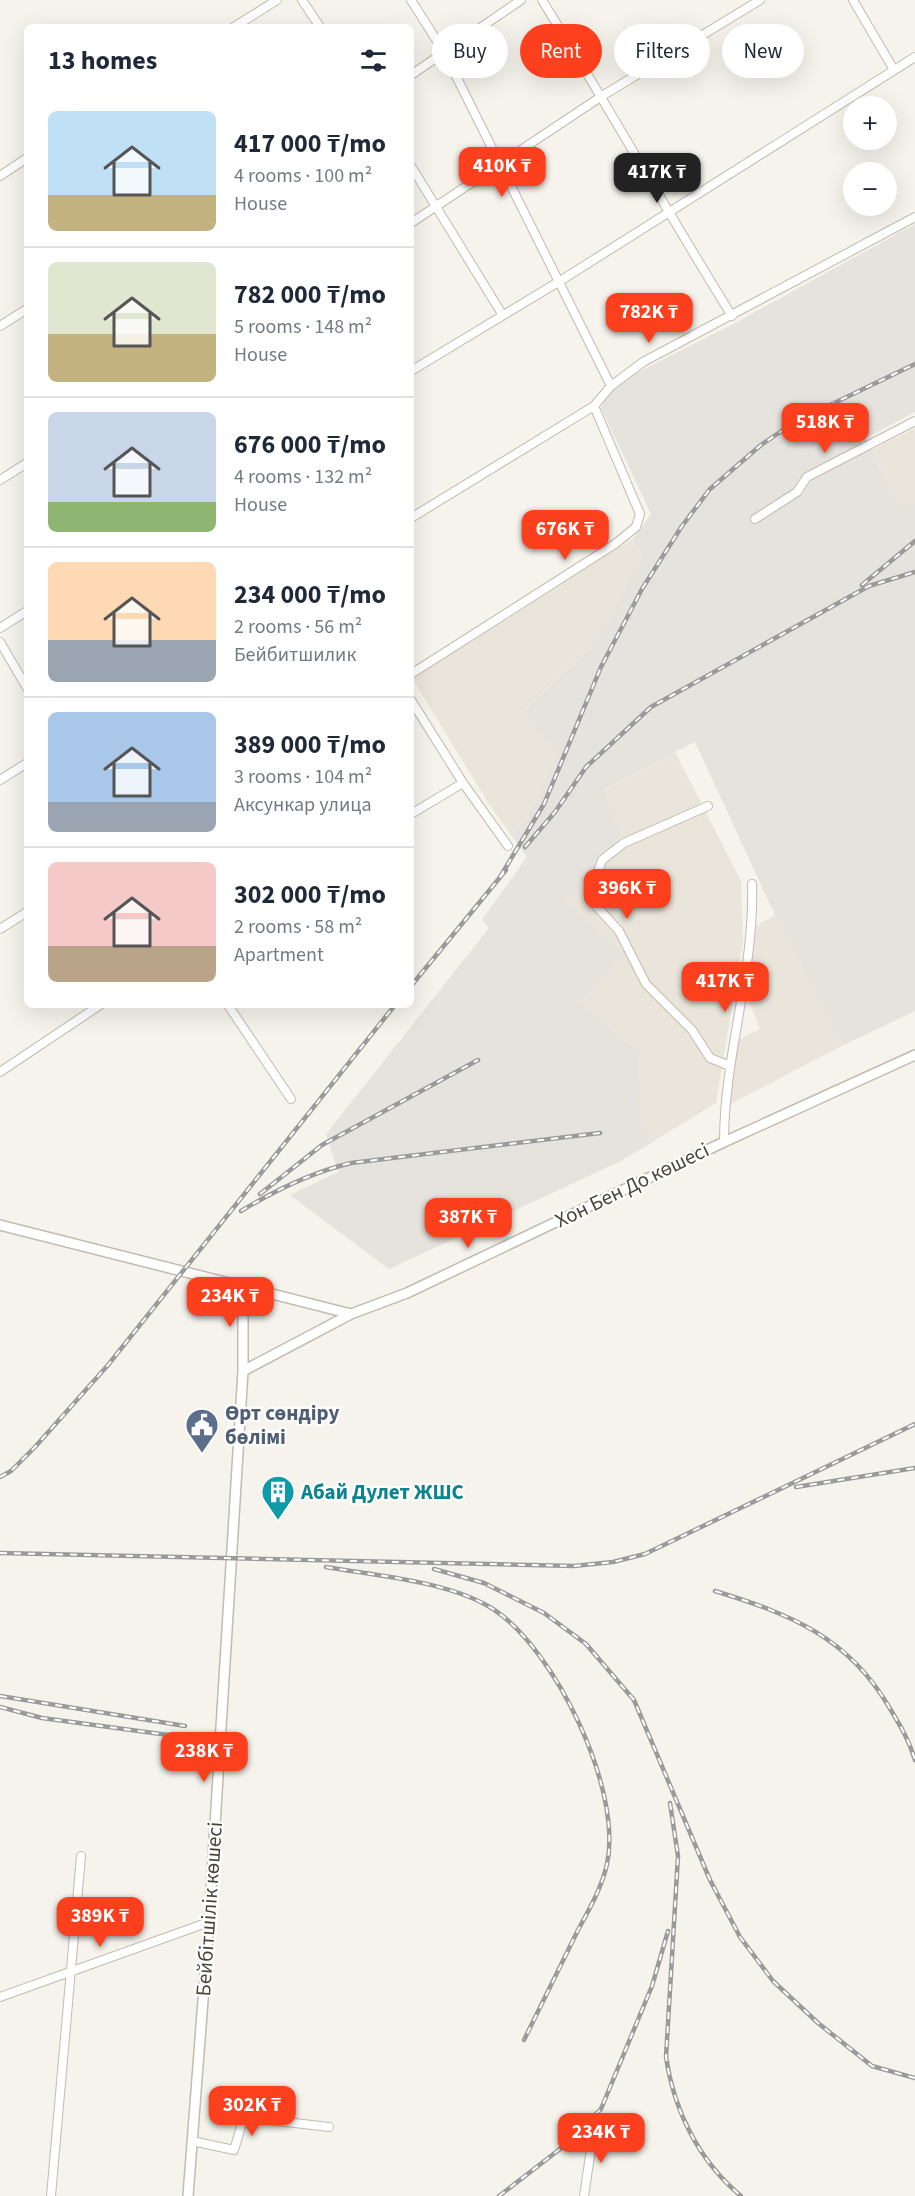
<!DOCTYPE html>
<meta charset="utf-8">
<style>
body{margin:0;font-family:"Source Sans 3",sans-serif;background:#f2f2f3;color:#1f2937;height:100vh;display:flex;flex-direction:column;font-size:22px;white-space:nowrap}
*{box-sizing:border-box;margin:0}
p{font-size:20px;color:#747a83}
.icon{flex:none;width:33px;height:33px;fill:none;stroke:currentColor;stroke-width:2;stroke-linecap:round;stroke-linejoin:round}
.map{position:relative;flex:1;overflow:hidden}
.drawer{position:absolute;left:24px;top:24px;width:390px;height:984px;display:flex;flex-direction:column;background:#fff;border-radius:9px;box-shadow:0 6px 24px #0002}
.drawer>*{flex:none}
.banner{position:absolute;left:432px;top:24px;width:393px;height:54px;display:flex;gap:12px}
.controls{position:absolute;left:843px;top:96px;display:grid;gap:12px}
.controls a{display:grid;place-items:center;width:54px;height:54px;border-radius:50%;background:#fff;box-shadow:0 6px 24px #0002;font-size:30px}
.price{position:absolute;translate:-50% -51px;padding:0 14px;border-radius:12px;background:#fc3f1d;color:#fff;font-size:20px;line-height:39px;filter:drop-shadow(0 2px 3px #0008)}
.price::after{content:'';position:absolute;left:50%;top:36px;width:18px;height:14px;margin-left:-9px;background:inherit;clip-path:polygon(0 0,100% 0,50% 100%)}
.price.active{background:#222;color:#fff}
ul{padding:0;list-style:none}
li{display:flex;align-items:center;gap:18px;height:150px;padding:0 24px}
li+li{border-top:2px solid #e0e1e3}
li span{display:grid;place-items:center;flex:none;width:168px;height:120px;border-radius:9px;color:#555}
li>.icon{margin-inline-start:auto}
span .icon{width:72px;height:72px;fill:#fffc;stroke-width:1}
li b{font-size:26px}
h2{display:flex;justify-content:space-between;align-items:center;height:72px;padding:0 24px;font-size:26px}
.tag{padding:0 21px;border-radius:27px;background:#fff;box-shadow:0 6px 24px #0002;font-size:21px;line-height:54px}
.tag.active{background:#fc3f1d;color:#fff}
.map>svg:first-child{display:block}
.residential{fill:#eae5da}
.industrial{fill:#e6e2dd}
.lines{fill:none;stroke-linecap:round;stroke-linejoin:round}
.minor-casing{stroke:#c2bbae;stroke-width:10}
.tertiary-casing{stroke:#c2bbae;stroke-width:12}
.minor{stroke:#fff;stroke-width:8}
.tertiary{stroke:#fff;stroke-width:9}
.rail-casing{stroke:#9a9a9a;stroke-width:4.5}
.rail{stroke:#fff;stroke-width:2;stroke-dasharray:7;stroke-linecap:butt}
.labels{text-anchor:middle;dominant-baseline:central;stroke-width:4.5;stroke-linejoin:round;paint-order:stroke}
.street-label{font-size:21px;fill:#4b4439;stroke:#fff}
.service-label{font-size:21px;font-weight:bold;fill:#4e5e75;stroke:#fff;text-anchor:start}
.culture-label{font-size:21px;font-weight:bold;fill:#0d838f;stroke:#fff;text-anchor:start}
</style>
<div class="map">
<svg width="915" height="2196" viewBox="0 0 915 2196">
<rect width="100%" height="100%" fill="#f6f3ec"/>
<path class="residential" d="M915,428v74l-16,8 -27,-60z
M633,539l9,17 -47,88 -72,67 35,43 -31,64 -16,17 -21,-29 -78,-128z
M675,752l66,129 2,60 -27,162 -65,40 -17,-31 5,-60 -60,-50 -13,-101 55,-66 -19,-44z
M775,915l69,130 -114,59 7,-64 23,-11 -12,-31 7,-71z"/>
<path class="industrial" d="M915,224v188l-49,26 33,71 16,-7v509l-71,34 -69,-130 -80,-173 -20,10 -72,38 18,45 -55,66 58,54 -45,47 60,50 -4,60 16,31 -30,18 -232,108 -99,-74 48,-23 -12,-38 163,-206 -7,-8 45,-63 -16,-22 16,-17 31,-64 -35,-42 72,-68 47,-88 -9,-17 18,-25 -50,-106 10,-22 126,-64z"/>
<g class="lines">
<g class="minor-casing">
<path id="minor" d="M302,0l18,27
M411,0l33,52 167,334
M542,0c65,104 125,212 190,316
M853,0l41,70
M234,27l43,-27
M411,75l110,-75
M411,166l91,148
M0,176l27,-18
M411,223l191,-127 158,-96
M0,326l27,-17
M411,371l149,-90 355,-224
M0,480l27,-17
M411,518l183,-112 17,-20 32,-24 272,-145
M755,519l42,-27 10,-15 108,-56
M0,628l27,-17
M0,642l27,46
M411,674l204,-130 21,-17 4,-13 -46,-108
M411,700l52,83 45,63
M0,780l27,-17
M708,806l-84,37 -22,17 -13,38 30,33 27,53 46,46 18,28 20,8
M411,814l52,-31
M0,929l27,-17
M228,1005l63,94
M0,1072l100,-67
M724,1142c0,-87 31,-172 28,-258
M0,1997l209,-75
M192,2141l42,9 10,-33 85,10
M51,2196l30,-340
M584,2196l10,-67"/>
</g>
<g class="tertiary-casing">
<path id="tertiary" d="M0,1225l351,89 56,-21 317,-151 191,-87
M243,1371l108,-57
M188,2196l21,-274 34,-551v-86"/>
</g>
<use href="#minor" class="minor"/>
<use href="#tertiary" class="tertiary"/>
<g class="rail-casing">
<path id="rail" d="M862,585l53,-44
M525,847l30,-35 31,-45 65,-60 218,-121 46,-14
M500,877l44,-73 57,-137 41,-78 40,-63 28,-37 51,-44 34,-23 120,-58
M411,986l95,-116
M260,1194l62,-49 156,-85
M241,1211c33,-20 72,-39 110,-48l249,-30
M0,1477l11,-6 24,-24 73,-82 287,-360
M796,1487l119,-19
M0,1553l574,13 39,-4 32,-8 270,-130
M326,1567c51,9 123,14 167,42 62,40 130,181 114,255 -5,23 -18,46 -29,66 -18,37 -36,74 -54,110
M434,1569l50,14 60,30 42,31 48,56 76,180 30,57 33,44 45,42 54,43 43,12
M715,1591c75,23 133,46 174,116 11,18 20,33 26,53
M0,1696l185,30
M0,1707l42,11 141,19
M670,1803l8,53 -12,201c8,54 33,104 75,139
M499,2196l61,-47 41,-40 51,-123 16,-55"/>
</g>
<use href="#rail" class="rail"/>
</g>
<defs>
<g id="civic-pin" transform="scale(1.725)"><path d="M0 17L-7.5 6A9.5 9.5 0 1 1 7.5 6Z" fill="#5c6f8a" stroke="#fff"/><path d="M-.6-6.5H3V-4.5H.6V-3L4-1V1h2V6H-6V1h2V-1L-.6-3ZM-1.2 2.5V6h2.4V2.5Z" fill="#fff"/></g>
<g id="building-pin" transform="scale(1.725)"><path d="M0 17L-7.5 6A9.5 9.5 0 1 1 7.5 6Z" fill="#0f9aa8" stroke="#fff"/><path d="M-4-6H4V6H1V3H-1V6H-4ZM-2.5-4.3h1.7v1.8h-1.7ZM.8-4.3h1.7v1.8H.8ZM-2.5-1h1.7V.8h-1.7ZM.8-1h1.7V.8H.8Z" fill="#fff"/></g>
</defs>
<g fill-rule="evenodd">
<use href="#civic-pin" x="202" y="1425"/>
<use href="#building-pin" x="278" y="1492"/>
</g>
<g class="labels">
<g class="street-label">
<text transform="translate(632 1185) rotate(-26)">Хон Бен До көшесі</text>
<text transform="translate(209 1909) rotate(-86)">Бейбітшілік көшесі</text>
</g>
<g class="service-label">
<text x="225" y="1413">Өрт сөндіру<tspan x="225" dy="24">бөлімі</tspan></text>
</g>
<g class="culture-label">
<text x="301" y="1492">Абай Дулет ЖШС</text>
</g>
</g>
</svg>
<div class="controls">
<a>+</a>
<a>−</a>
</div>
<b class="price" style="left:502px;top:198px">410K ₸</b>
<b class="price active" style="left:657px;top:204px">417K ₸</b>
<b class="price" style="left:649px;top:344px">782K ₸</b>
<b class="price" style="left:825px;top:454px">518K ₸</b>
<b class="price" style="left:565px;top:561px">676K ₸</b>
<b class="price" style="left:627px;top:920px">396K ₸</b>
<b class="price" style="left:725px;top:1013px">417K ₸</b>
<b class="price" style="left:468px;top:1249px">387K ₸</b>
<b class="price" style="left:230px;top:1328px">234K ₸</b>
<b class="price" style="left:204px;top:1783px">238K ₸</b>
<b class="price" style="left:100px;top:1948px">389K ₸</b>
<b class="price" style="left:252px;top:2137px">302K ₸</b>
<b class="price" style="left:601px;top:2164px">234K ₸</b>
<div class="banner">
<a class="tag">Buy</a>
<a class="tag active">Rent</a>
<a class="tag">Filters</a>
<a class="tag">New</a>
</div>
<section class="drawer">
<h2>13 homes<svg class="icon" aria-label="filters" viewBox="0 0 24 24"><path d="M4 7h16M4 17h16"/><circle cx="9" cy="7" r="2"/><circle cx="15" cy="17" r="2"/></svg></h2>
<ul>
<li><span style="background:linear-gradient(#bfe0f5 70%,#c2b280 0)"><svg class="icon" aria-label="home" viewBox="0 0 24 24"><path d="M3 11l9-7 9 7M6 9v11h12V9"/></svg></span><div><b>417 000 ₸/mo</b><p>4 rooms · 100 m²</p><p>House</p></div></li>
<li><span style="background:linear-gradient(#dfe7d0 60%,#c2b280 0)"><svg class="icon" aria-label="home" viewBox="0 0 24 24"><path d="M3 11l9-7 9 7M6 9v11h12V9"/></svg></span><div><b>782 000 ₸/mo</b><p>5 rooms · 148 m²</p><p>House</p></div></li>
<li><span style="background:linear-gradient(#c9d6e8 75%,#8fb573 0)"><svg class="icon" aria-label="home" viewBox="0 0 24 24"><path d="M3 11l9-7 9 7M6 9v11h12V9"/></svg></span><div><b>676 000 ₸/mo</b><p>4 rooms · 132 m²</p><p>House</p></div></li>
<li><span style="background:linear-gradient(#ffd9b3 65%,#9aa5b1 0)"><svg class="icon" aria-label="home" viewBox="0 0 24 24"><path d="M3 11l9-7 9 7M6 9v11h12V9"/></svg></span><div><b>234 000 ₸/mo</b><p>2 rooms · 56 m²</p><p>Бейбитшилик</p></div></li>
<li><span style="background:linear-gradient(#a9c7e8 75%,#9aa5b1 0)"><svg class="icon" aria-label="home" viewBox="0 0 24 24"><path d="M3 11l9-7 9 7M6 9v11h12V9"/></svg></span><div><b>389 000 ₸/mo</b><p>3 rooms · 104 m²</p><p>Аксункар улица</p></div></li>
<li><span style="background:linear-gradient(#f6c9c9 70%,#b9a48a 0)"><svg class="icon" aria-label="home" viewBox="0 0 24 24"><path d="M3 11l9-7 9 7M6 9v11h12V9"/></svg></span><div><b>302 000 ₸/mo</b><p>2 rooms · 58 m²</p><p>Apartment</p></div></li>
</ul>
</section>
</div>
